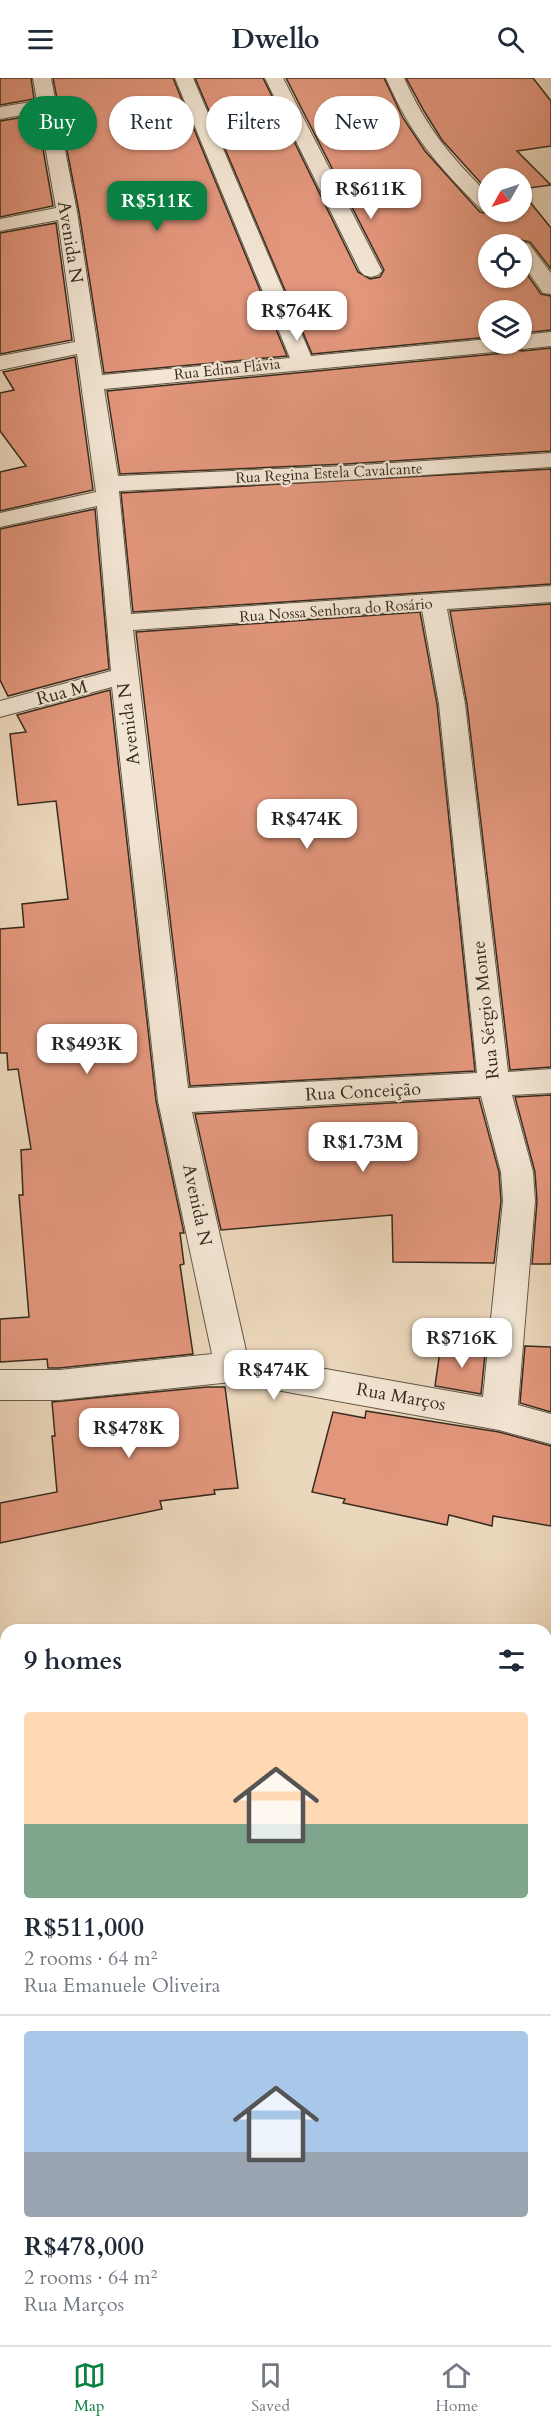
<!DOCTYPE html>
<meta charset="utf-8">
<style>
body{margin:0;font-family:Cardo,serif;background:#f6f6f7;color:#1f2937;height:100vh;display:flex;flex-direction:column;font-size:22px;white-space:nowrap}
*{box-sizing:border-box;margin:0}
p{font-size:20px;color:#747a83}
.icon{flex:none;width:33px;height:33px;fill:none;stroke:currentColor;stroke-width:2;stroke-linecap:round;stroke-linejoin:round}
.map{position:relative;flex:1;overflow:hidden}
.side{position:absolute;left:0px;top:1546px;width:552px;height:722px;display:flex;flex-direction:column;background:#fff;border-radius:18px 18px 0 0;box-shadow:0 2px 4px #0004}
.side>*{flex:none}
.top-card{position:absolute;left:18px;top:18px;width:516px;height:54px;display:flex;gap:12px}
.needle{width:39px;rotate:231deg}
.fabs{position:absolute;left:478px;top:90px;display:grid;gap:12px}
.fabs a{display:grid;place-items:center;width:54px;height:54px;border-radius:50%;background:#fff;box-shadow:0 2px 4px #0004;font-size:30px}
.price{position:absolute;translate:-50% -51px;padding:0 14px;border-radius:12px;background:#fff;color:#222;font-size:20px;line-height:39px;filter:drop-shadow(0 2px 3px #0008)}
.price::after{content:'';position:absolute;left:50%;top:36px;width:18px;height:14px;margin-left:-9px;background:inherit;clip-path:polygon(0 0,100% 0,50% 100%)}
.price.current{background:#0b8043;color:#fff}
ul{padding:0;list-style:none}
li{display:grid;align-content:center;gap:12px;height:318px;padding:0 24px}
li+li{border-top:2px solid #e0e1e3}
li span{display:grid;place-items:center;height:186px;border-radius:6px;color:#555}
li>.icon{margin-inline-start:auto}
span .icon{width:108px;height:108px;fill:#fffc;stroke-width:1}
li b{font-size:26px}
h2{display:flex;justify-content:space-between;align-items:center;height:72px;padding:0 24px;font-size:26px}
.pill{padding:0 21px;border-radius:27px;background:#fff;box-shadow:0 2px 4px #0004;font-size:21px;line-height:54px}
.pill.current{background:#0b8043;color:#fff}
header{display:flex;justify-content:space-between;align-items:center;height:78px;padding:0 24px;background:#fff;font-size:27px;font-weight:700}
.tabs{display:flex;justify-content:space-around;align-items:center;height:84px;border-top:2px solid #e0e1e3;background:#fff;font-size:16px;color:#747a83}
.tabs a{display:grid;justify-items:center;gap:3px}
.tabs .current{color:#0b8043}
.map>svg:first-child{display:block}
.building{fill:#e2967c;stroke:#372c1f;stroke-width:1.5}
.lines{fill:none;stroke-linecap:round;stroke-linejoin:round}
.street-casing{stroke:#645746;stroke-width:2}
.street{fill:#f2e5d3;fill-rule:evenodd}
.labels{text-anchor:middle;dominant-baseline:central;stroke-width:4.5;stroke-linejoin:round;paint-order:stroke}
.far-street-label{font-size:15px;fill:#372c1f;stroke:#f2e5d3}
.street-label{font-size:18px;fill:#372c1f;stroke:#f2e5d3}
</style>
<header><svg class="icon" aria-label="menu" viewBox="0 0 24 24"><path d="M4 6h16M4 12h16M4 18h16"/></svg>Dwello<svg class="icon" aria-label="search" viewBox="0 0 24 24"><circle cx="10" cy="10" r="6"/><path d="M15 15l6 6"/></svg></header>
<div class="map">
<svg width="551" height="2267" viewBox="0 0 551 2267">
<rect width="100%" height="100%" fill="#ebd7bb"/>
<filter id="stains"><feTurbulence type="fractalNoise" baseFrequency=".00333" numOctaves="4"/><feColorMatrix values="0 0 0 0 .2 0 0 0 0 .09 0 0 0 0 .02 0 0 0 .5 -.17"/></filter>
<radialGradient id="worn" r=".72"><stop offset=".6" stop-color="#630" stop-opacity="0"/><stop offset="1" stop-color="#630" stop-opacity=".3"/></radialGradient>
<path class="building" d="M0,0h31l3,21 -34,6z
M53,0h120l114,278 -183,17 -25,-161z
M195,0h68l95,194 12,7 10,-2 4,-7 -98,-192h98l19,40 22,33 55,61 11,2 2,-2h29v-20l29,36v41l-21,-27 -9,-2 -9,4h-23v34h33v-11l19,27 10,2v34l-29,3v-23h-33v27l-177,17z
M406,0h127l18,23v45l-34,5 34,34 -29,4v-11h-33v14l-47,-52 -18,-29z
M37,37l16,91 -53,11v-96z
M56,145l16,117 -72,14v-121z
M551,270v103l-205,13 -226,10 -13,-83 398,-38 9,-4 8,2z
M75,279l18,133 -93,21v-39l26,-6 -26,-35v-38l14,-3 -11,-18z
M551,391v115l-418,28 -12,-119z
M95,431l14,160 -101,27 -8,-16v-151z
M551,526v463l-41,3 -43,-366 -17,-93z
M420,534l17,92 38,367 -285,15 -54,-454z
M110,612l46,411 28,132h-4l4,31 -4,1 13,89 -134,14h-11l-1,-9 -47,3v-43l29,-2 -10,-122h4l-2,-45 10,-1 -13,-80 -10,1 -1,-17h-7v-124l24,-2 -2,-23 46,-5 -12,-98 -38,4 -8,-71 16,-2 -9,-17z
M551,1017v169h-19l5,-63 -2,-29 -20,-75z
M479,1020l20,74 2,29 -7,62 -101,-1 -1,-47 -171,15 -26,-116z
M460,1265l26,1 -5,50 -46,-8 5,-35 19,3z
M525,1268l26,1v65l-31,-9z
M207,1309h18l13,101 -24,2 1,4 -55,7 2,8 -162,34v-40l57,-11 -5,-56h3l-3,-34z
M366,1333l133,21 52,14v80l-58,-10 -1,10 -43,-11 -2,10 -104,-22 2,-4 -33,-7 21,-80 32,6z"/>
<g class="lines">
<g class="street-casing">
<path id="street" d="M33,0h18l26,134 25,163 188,-17 -115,-280h18l118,278 178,-17v5h33v-9l29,-3v14l-29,3 -8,-2 -9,4 -401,38 14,87 228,-10 205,-13v14l-205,13 -227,11 12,123 420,-28v16l-104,7 18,95 43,368 43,-3v24l-39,2 21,77 2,29 -17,204 33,9v30l-52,-14 -267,-48 -173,18h-59v-30h59l153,-16 -54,-253 -46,-414 -112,30v-16l111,-30 -14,-165 -97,21v-14l96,-21 -19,-138 -77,16v-14l75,-14 -17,-122 -58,11v-12l56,-11 -17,-96 -39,7v-12l37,-6zM422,532l17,94 38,369 -289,15 -55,-458zM481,1018l20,76 2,29 -20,196 -236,-42 -55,-243z
M265,0h18l99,193 -4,4 -7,2 -7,-2 -4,-4z
M386,0h18c24,52 45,77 85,117v17h2l-9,-2c-44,-44 -71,-74 -96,-132z
M522,164l7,2 22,29v21l-8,-1 -21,-30v-19h-8z
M546,1782h5v42h-5z
M0,1835h6v42h-6z
M90,2262h48v5h-48z"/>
</g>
<use href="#street" class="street"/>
</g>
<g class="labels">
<g class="far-street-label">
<text transform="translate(227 291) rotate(-6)">Rua Edina Flávia</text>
<text transform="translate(329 395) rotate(-3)">Rua Regina Estela Cavalcante</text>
<text transform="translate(336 532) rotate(-4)">Rua Nossa Senhora do Rosário</text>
</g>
<g class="street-label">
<text transform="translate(70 164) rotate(81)">Avenida N</text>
<text transform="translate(62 615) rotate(-15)">Rua M</text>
<text transform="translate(129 646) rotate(-97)">Avenida N</text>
<text transform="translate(486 932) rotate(-96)">Rua Sérgio Monte</text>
<text transform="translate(363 1014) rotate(-3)">Rua Conceição</text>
<text transform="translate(197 1127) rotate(78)">Avenida N</text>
<text transform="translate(401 1319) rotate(10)">Rua Marços</text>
</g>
</g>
<rect width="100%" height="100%" filter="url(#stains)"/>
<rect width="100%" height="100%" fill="url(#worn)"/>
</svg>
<div class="fabs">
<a><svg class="needle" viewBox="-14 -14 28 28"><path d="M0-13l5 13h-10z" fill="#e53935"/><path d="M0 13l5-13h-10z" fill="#747a83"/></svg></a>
<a><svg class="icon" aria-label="locate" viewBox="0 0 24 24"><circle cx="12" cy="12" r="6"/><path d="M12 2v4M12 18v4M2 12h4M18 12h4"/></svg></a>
<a><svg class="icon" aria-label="layers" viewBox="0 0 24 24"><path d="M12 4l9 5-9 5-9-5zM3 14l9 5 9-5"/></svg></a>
</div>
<b class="price" style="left:371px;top:142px">R$611K</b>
<b class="price current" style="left:157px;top:154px">R$511K</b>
<b class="price" style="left:297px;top:264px">R$764K</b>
<b class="price" style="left:307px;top:772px">R$474K</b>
<b class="price" style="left:87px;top:997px">R$493K</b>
<b class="price" style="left:363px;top:1095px">R$1.73M</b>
<b class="price" style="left:462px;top:1291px">R$716K</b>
<b class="price" style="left:274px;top:1323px">R$474K</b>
<b class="price" style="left:129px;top:1381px">R$478K</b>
<div class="top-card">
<a class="pill current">Buy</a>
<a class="pill">Rent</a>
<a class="pill">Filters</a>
<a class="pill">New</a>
</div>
<section class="side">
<h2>9 homes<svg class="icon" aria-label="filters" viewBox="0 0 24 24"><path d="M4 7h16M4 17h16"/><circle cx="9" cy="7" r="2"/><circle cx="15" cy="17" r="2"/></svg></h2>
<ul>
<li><span style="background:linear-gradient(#ffd9b3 60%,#7fa58c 0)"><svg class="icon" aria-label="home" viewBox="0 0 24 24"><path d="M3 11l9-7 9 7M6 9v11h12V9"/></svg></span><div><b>R$511,000</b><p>2 rooms · 64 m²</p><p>Rua Emanuele Oliveira</p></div></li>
<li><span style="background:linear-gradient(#a9c7e8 65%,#9aa5b1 0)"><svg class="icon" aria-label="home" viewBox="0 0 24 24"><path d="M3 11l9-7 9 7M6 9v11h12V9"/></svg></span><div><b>R$478,000</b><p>2 rooms · 64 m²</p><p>Rua Marços</p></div></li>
</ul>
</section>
</div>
<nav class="tabs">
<a class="current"><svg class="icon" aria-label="map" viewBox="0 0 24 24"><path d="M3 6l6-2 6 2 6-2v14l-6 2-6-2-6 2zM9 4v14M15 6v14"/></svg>Map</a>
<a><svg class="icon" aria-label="saved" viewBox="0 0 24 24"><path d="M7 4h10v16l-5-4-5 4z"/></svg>Saved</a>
<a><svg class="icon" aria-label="home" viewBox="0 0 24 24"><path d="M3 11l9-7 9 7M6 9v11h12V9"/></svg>Home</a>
</nav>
